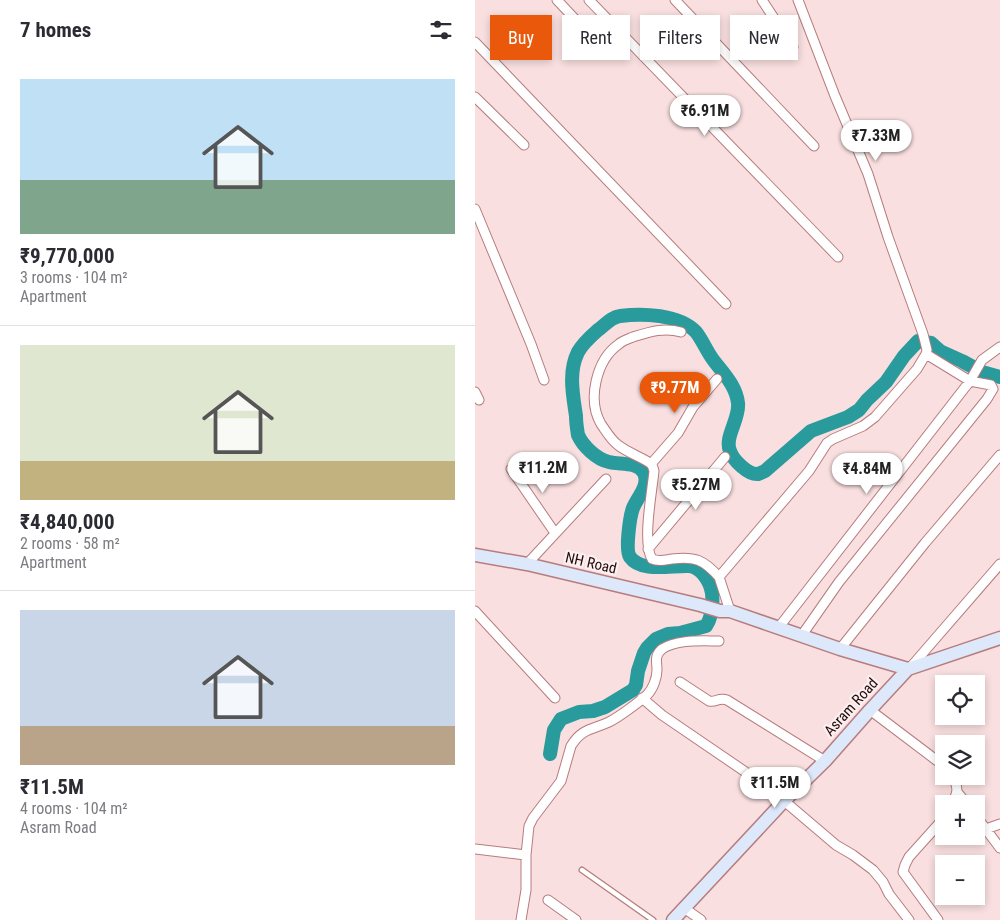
<!DOCTYPE html>
<meta charset="utf-8">
<style>
body{margin:0;font-family:"Roboto Condensed",sans-serif;background:#f7f7f7;color:#2b2b33;height:100vh;display:flex;flex-direction:column;font-size:19px;white-space:nowrap}
*{box-sizing:border-box;margin:0}
p{font-size:16px;color:#7c7c81}
.icon{flex:none;width:28px;height:28px;fill:none;stroke:currentColor;stroke-width:2;stroke-linecap:round;stroke-linejoin:round}
.map{position:relative;flex:1;overflow:hidden}
.details{display:flex;flex-direction:column;background:#fff;width:475px}
.details>*{flex:none}
.guide{position:absolute;left:15px;top:15px;width:435px;height:45px;display:flex;gap:10px}
.tools{position:absolute;left:460px;top:675px;display:grid;gap:10px}
.tools a{display:grid;place-items:center;width:50px;height:50px;border-radius:0px;background:#fff;box-shadow:0 2px 8px #0003;font-size:25px}
.price{position:absolute;translate:-50% -42px;padding:0 11px;border-radius:18px;background:#fff;color:#222;font-size:16px;line-height:32px;filter:drop-shadow(0 1px 2px #0008)}
.price::after{content:'';position:absolute;left:50%;top:30px;width:15px;height:11px;margin-left:-8px;background:inherit;clip-path:polygon(0 0,100% 0,50% 100%)}
.price.active{background:#ea580c;color:#fff}
ul{padding:0;list-style:none}
li{display:grid;align-content:center;gap:10px;height:265px;padding:0 20px}
li+li{border-top:1px solid #e1e1e2}
li span{display:grid;place-items:center;height:155px;border-radius:0px;color:#555}
li>.icon{margin-inline-start:auto}
span .icon{width:90px;height:90px;fill:#fffc;stroke-width:1}
li b{font-size:21px}
h2{display:flex;justify-content:space-between;align-items:center;height:60px;padding:0 20px;font-size:21px}
.tag{padding:0 18px;border-radius:0px;background:#fff;box-shadow:0 2px 8px #0003;font-size:18px;line-height:45px}
.tag.active{background:#ea580c;color:#fff}
main{display:flex;flex:1;min-height:0}
.map>svg:first-child{display:block}
.lines{fill:none;stroke-linecap:round;stroke-linejoin:round}
.river{stroke:#2a9b9d;stroke-width:14}
.service-casing{stroke:#b77c7e;stroke-width:7}
.minor-casing{stroke:#b77c7e;stroke-width:11}
.secondary-casing{stroke:#b77c7e;stroke-width:15}
.service{stroke:#fff;stroke-width:4.5}
.minor{stroke:#fff;stroke-width:9}
.secondary{stroke:#dde9fa;stroke-width:12}
.labels{text-anchor:middle;dominant-baseline:central;stroke-width:4.5;stroke-linejoin:round;paint-order:stroke}
.street-label{font-size:15px;fill:#220d0e;stroke:#fdeff0}
</style>
<main>
<section class="details">
<h2>7 homes<svg class="icon" aria-label="filters" viewBox="0 0 24 24"><path d="M4 7h16M4 17h16"/><circle cx="9" cy="7" r="2"/><circle cx="15" cy="17" r="2"/></svg></h2>
<ul>
<li><span style="background:linear-gradient(#bfe0f5 65%,#7fa58c 0)"><svg class="icon" aria-label="home" viewBox="0 0 24 24"><path d="M3 11l9-7 9 7M6 9v11h12V9"/></svg></span><div><b>₹9,770,000</b><p>3 rooms · 104 m²</p><p>Apartment</p></div></li>
<li><span style="background:linear-gradient(#dfe7d0 75%,#c2b280 0)"><svg class="icon" aria-label="home" viewBox="0 0 24 24"><path d="M3 11l9-7 9 7M6 9v11h12V9"/></svg></span><div><b>₹4,840,000</b><p>2 rooms · 58 m²</p><p>Apartment</p></div></li>
<li><span style="background:linear-gradient(#c9d6e8 75%,#b9a48a 0)"><svg class="icon" aria-label="home" viewBox="0 0 24 24"><path d="M3 11l9-7 9 7M6 9v11h12V9"/></svg></span><div><b>₹11.5M</b><p>4 rooms · 104 m²</p><p>Asram Road</p></div></li>
</ul>
</section>
<div class="map">
<svg width="525" height="920" viewBox="0 0 525 920">
<rect width="100%" height="100%" fill="#f9dfdf"/>
<g class="lines">
<path class="river" d="M75,754l4,-24 7,-11 18,-7 14,-1 12,-4 28,-17 3,-5 2,-14 6,-18 3,-5 9,-9 12,-5 12,-1 26,-7c6,-9 7,-23 6,-33 -2,-12 -11,-26 -23,-27 -17,-1 -48,7 -59,-9 -5,-7 0,-41 3,-49 4,-10 17,-23 11,-35 -7,-12 -24,-8 -35,-11 -13,-3 -26,-16 -31,-27 -1,-6 -2,-13 -2,-19 -3,-21 -8,-44 2,-64 5,-9 12,-15 20,-22 7,-5 13,-13 22,-14 22,-3 59,-2 76,16 7,9 11,20 18,29 10,13 22,25 24,42 2,16 -14,34 -8,48 3,9 18,24 28,23 3,-1 5,-2 7,-3l46,-40 37,-14 11,-7 8,-10 19,-18 18,-26 14,-15 13,2 9,8 22,10 20,11 18,5"/>
<g class="service-casing">
<path id="service" d="M107,870l71,50"/>
</g>
<g class="minor-casing">
<path id="minor" d="M82,0l32,34
M114,0l249,257
M200,0l139,146
M287,0l31,47
M0,42l251,262
M0,97l49,48
M0,209l56,135 13,36
M206,332c-17,-5 -32,0 -48,5 -5,2 -11,4 -14,7 -23,16 -32,56 -18,80 5,7 10,16 17,21 8,7 28,14 33,19 2,2 2,4 3,7 -2,21 -12,72 -2,88 7,3 13,1 20,0 23,-3 32,1 47,18
M0,392l4,8
M176,464l27,-31 15,-26 24,-28
M36,469l44,64
M173,549l77,-92
M52,564l79,-85
M0,611l80,87
M255,611l-11,-34 90,-106 18,-28 6,-4 30,-13 12,-9 42,-48 9,-15 1,-4 -4,-16 -35,-97 -20,-63 -33,-78 -37,-96
M304,627l191,-246 12,-21 18,-13
M327,635l37,-53 148,-183 6,-10 -2,-4 -21,-4 -44,-27
M365,649l85,-106 75,-88
M434,669l91,-105
M205,682l29,19c7,2 9,-4 18,-1l98,61
M167,698l20,17 107,73 67,57 17,10 20,15 10,12 6,12 20,26
M395,710l74,56
M477,776c7,12 6,16 0,28
M483,793l9,11
M501,816l24,32
M511,829l14,-5
M0,849l51,6
M73,900l28,20
M209,908l17,12
M46,920l5,-30v-35l3,-29 4,-8 28,-37 10,-35c11,-18 21,-16 38,-24 10,-5 30,-20 38,-27 6,-6 10,-17 10,-25 0,-9 -3,-14 5,-21 15,-10 40,-8 57,-8
M463,920l-35,-48 2,-7 4,-8 35,-39"/>
</g>
<g class="secondary-casing">
<path id="secondary" d="M0,555l52,9 173,41 20,6h10l110,38 68,20
M198,920l111,-119 41,-40 45,-51 38,-41 92,-31"/>
</g>
<use href="#service" class="service"/>
<use href="#minor" class="minor"/>
<use href="#secondary" class="secondary"/>
</g>
<g class="labels">
<g class="street-label">
<text transform="translate(116 563) rotate(13)">NH Road</text>
<text transform="translate(376 707) rotate(-48)">Asram Road</text>
</g>
</g>
</svg>
<div class="tools">
<a><svg class="icon" aria-label="locate" viewBox="0 0 24 24"><circle cx="12" cy="12" r="6"/><path d="M12 2v4M12 18v4M2 12h4M18 12h4"/></svg></a>
<a><svg class="icon" aria-label="layers" viewBox="0 0 24 24"><path d="M12 4l9 5-9 5-9-5zM3 14l9 5 9-5"/></svg></a>
<a>+</a>
<a>−</a>
</div>
<b class="price" style="left:230px;top:137px">₹6.91M</b>
<b class="price" style="left:401px;top:162px">₹7.33M</b>
<b class="price active" style="left:200px;top:414px">₹9.77M</b>
<b class="price" style="left:68px;top:494px">₹11.2M</b>
<b class="price" style="left:392px;top:495px">₹4.84M</b>
<b class="price" style="left:221px;top:511px">₹5.27M</b>
<b class="price" style="left:300px;top:809px">₹11.5M</b>
<div class="guide">
<a class="tag active">Buy</a>
<a class="tag">Rent</a>
<a class="tag">Filters</a>
<a class="tag">New</a>
</div>
</div>
</main>
